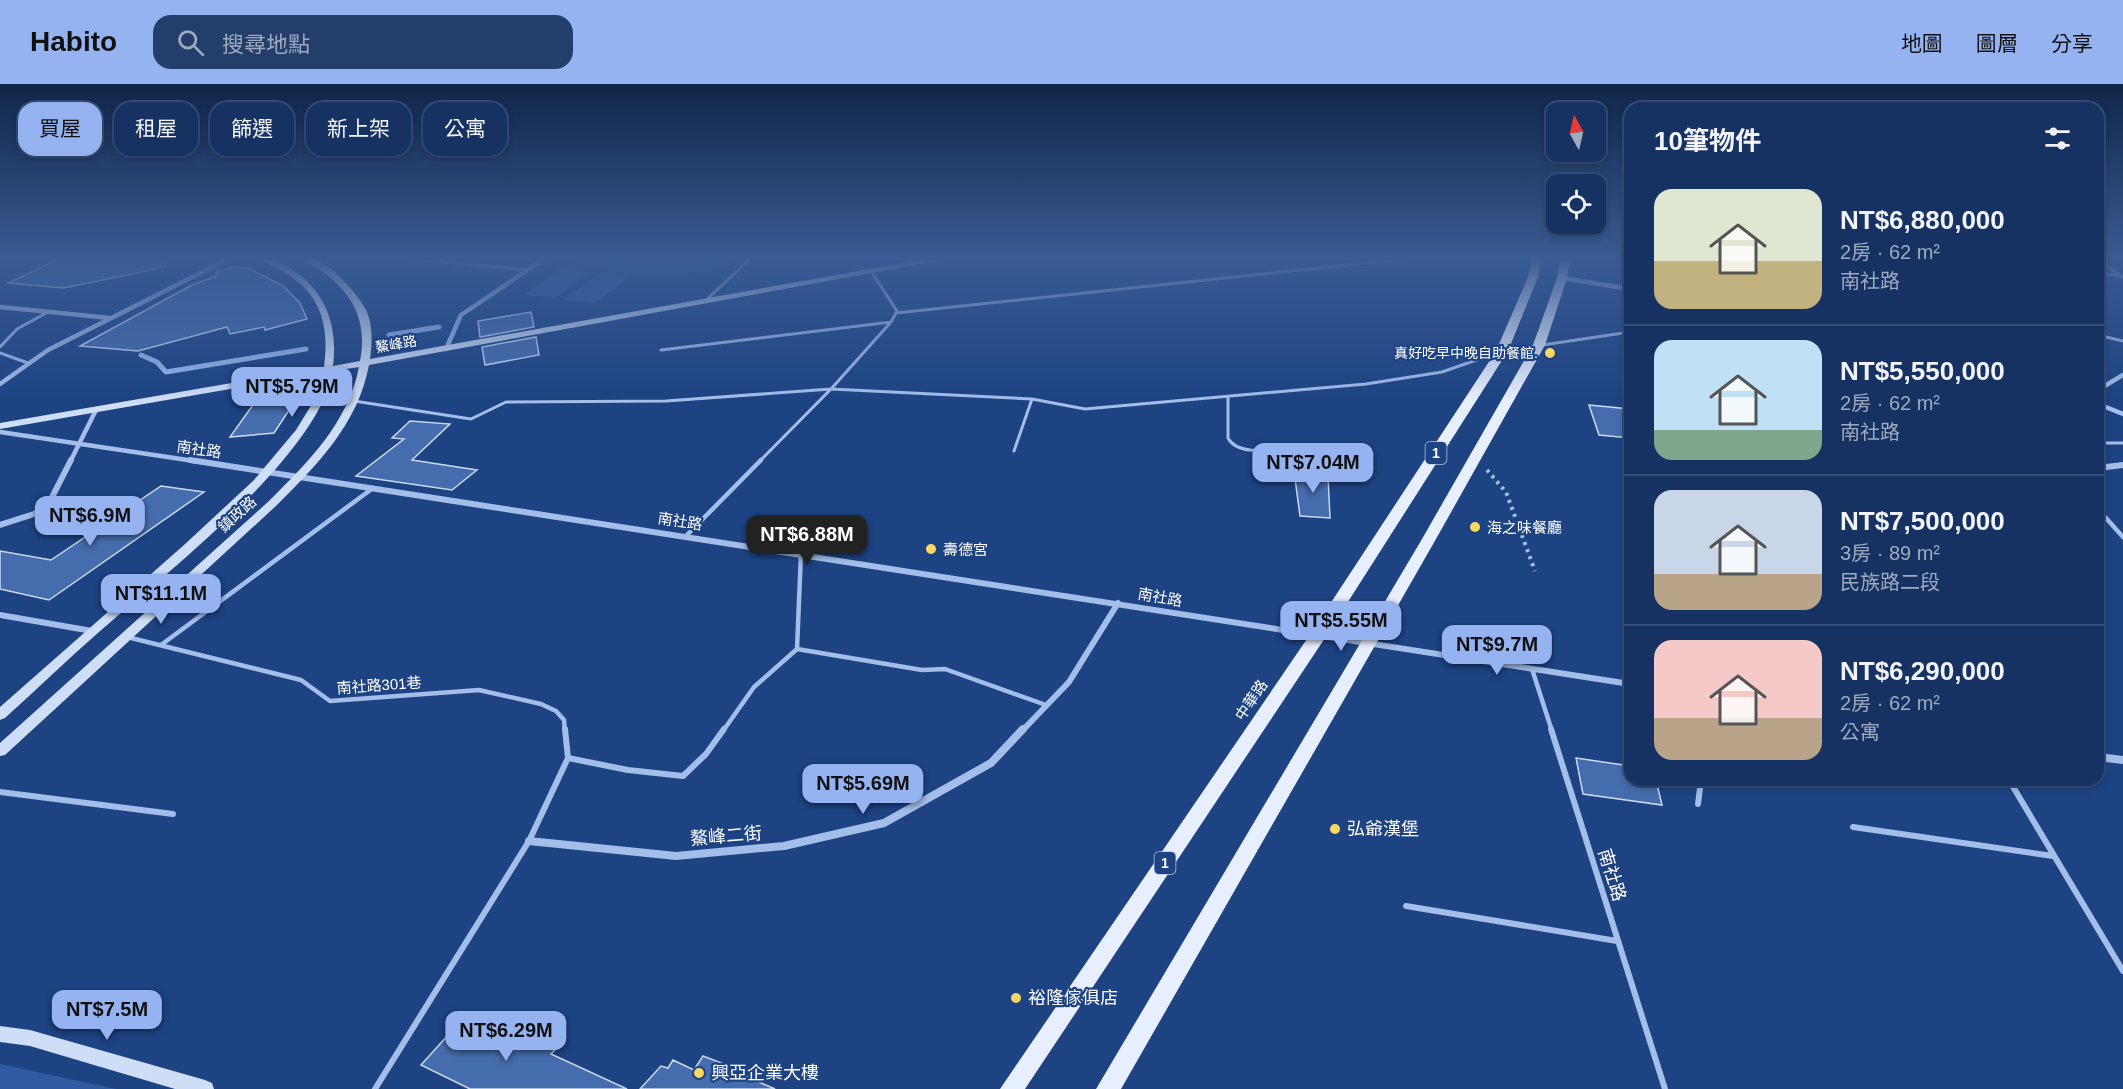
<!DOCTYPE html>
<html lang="zh-TW">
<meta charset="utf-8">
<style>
body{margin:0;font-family:Arial,"Noto Sans TC",sans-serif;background:#233e6b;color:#f1f3f6;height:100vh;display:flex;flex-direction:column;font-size:22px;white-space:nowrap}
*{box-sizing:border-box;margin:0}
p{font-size:20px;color:#9eaabe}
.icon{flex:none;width:33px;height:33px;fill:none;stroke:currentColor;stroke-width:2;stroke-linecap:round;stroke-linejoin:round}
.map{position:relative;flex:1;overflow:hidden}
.sheet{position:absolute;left:1624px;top:18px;width:480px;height:684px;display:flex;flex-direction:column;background:#163262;border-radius:18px;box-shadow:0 3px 9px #0003,0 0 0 2px #354d77}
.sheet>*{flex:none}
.top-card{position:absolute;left:18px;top:18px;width:570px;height:54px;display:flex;gap:12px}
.needle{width:39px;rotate:352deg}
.fabs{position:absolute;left:1546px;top:18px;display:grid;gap:12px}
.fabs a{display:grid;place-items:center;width:60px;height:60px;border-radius:12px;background:#163262;box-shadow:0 3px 9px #0003,0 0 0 2px #354d77;font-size:30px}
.price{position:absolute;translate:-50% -51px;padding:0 14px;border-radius:12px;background:#95b2f1;color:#111;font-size:20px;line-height:39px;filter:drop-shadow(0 2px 3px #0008)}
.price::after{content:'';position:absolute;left:50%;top:36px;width:18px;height:14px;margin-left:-9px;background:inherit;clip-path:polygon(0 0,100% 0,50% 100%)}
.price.active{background:#222;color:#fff}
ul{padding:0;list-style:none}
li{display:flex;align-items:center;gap:18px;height:150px;padding:0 30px}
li+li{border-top:2px solid #354d77}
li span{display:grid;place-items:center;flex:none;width:168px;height:120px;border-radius:18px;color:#555}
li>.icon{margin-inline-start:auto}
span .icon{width:72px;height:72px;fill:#fffc;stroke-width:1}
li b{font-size:26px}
h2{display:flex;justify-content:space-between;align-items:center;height:72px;padding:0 30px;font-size:26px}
.chip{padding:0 21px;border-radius:18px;background:#163262;box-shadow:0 3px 9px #0003,0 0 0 2px #354d77;font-size:21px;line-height:54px}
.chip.active{background:#95b2f1;color:#111}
header{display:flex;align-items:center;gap:36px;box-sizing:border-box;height:84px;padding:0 30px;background:#95b2f1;color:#111}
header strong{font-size:28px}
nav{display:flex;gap:33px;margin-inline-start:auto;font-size:21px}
.search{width:420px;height:54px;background:#233e6b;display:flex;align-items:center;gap:15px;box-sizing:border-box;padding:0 21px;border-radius:18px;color:#9eaabe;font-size:22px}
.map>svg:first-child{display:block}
.green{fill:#315ba1}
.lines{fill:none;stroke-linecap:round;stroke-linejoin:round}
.stream{stroke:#97b8ec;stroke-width:5}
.building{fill:#456cac;stroke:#c8daf7;stroke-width:1.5}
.path{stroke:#a4beea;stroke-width:4;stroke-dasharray:3 4.5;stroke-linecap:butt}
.lane-far2{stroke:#a4beea;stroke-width:3}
.lane-far1{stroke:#a4beea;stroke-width:4.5}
.lane{stroke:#a4beea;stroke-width:6}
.street-far2{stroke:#a4beea;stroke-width:4.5}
.street-far1{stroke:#a4beea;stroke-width:6}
.street{stroke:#a4beea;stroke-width:8}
.secondary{fill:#cfdef7;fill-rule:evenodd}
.primary{fill:#e7effe;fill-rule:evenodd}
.poi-dot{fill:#f9d862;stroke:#1d4383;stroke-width:2}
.labels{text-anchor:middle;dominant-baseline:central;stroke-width:4.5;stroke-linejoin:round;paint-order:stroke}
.far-street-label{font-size:14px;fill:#fff;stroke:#1d4383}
.far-poi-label{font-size:14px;fill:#fff;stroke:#1d4383;text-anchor:end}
.shield{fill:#1d4383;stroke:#bbc7da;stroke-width:1.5}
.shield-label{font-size:14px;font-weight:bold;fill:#fff}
.street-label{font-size:15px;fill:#fff;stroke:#1d4383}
.poi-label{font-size:15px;fill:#fff;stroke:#1d4383;text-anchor:start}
.near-poi-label{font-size:18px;fill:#fff;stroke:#1d4383;text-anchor:start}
.near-street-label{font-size:18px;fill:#fff;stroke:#1d4383}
</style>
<header>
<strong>Habito</strong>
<div class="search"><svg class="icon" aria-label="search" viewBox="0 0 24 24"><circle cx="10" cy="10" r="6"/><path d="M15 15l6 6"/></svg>搜尋地點</div>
<nav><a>地圖</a><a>圖層</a><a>分享</a></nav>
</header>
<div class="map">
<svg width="2123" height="1005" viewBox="0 0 2123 1005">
<rect width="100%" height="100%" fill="#1d4383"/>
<path class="green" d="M579,175h155c-34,19 -104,25 -137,4l-5,2 -19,-2z
M562,184l29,4 -35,26 -32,-3z
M601,188l29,4 -34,27 -33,-3z
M0,980l116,25h-116z"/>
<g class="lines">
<path class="stream" d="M389,251l50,-8
M141,271l16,7 9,10 140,-23"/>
</g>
<path class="building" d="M59,175h105l1,8 -101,21 -56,-5z
M235,183l13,1 35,18 17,17 7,16 -42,11 -1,-3 -34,7 -3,-7 -89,24 -58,-5 112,-61 25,-9 -1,-4z
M531,228l3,15 -54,10 -2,-16z
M536,253l3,18 -54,10 -3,-18z
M297,314l-23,35 -44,4 25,-35z
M1589,321l41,4v29l-31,-3z
M410,337l40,3 -38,36 65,10 -25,20 -96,-14 48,-37 -12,-1z
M1294,387l32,2 2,3 2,42 -30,-2z
M161,402l43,6 -155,108 -49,-11v-38l51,9z
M1576,674l54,8v14h26l6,25 -79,-11z
M467,930l69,32 5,-7 17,8 -7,7 76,35h-157l-49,-24z
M703,972l42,16 -2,3 32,14h-135l21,-23 7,2 5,-8 21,10z"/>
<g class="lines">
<path class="path" d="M1487,386l19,22 29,79"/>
<path class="lane-far2" d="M410,175l118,11
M2098,176l25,17
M2098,190l22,1
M705,217l45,-42
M896,229l507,-54
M2098,251l25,6
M0,263l17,-18 31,-17
M661,266l230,-28
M0,269l28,10
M1228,312v42c9,18 46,12 64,12
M354,317l117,18 35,-17 160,-1 165,-12 201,10 53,10 281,-25 76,-12 60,-21 128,-19
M2098,359h25
M1014,367l18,-52
M759,378l72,-73 60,-67 6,-11 -26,-40"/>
<path class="lane-far1" d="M2106,434l17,19
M686,452l75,-76
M127,553l174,43 29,21 149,-11 62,14 15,7 8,9 1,11
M161,561l212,-157
M797,565l125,21 23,-1 101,36
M1532,585l20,62
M723,647l31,-44 43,-38 4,-96"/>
<path class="lane" d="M565,645l3,29
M1551,645l114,360
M568,674l60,12 55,6 23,-22 18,-25
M2009,696l114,191
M0,708l173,22
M1698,720l3,-24
M1853,743l200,29
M1406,822l211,35
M375,1005l154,-248 39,-83"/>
<path class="street-far2" d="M1562,194l68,11
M0,223l110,11
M446,265l15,-34 83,-56
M0,300l48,-34 180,-91
M2098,306l25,-15
M2098,320l25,10
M0,348l201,30
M70,378l26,-52"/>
<path class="street-far1" d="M190,376l1440,224
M2098,384l25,-3
M0,441l34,-11 14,-9 23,-45
M0,531l92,16
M1022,647l47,-49 49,-79"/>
<path class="street" d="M2098,673l25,3
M529,757l147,15 108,-10 100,-23 107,-60 32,-34"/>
<path class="secondary" d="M260,175c12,0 21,4 31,10 35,22 47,57 42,97l27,-5c7,-36 -4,-63 -33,-86 -7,-6 -16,-10 -23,-16 3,0 7,-1 10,0 17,5 46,37 53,53 6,15 5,32 3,47l555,-100h16l-4,2 -568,104c-11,59 -52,100 -92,140l-272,250 -5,1v-13l269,-242c39,-39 79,-78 90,-134l-26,4c-14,84 -170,205 -234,261 -32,28 -63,58 -94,86l-5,2v-13l184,-162 70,-65 42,-50 16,-26 11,-31 -323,56v-6l324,-56c5,-38 -1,-69 -35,-92 -9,-6 -20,-10 -29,-16z
M0,942l30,4 175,50 7,3 2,6h-39l-145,-43 -30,-4z"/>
<path class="primary" d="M1532,175h10l-4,18 -30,74 -185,290 -298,448h-25l311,-456 185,-282 32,-74z
M1560,175h10l-3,19 -22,67 -109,194 -315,550h-25l326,-550 111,-194 24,-67z"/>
</g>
<linearGradient id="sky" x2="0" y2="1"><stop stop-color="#102548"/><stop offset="0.55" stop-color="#3a5b93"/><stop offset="1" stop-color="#3a5b93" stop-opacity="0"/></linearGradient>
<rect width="2123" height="316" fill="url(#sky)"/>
<g class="poi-dot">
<circle cx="1550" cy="269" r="6"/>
<circle cx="1475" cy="443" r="6"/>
<circle cx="931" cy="465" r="6"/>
<circle cx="1335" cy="745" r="6"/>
<circle cx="1016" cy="914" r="6"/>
<circle cx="699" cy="989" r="6"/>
</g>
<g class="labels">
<g class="far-street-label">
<text transform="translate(396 260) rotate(-10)">鰲峰路</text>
</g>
<g class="far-poi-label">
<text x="1538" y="269">真好吃早中晚自助餐館.</text>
</g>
<g class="shield">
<rect x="1425.5" y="358" width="21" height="22" rx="4.5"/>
<rect x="1154.5" y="768" width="21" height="22" rx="4.5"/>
</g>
<g class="shield-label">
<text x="1436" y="369">1</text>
<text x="1165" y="779">1</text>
</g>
<g class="street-label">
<text transform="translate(199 365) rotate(8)">南社路</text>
<text transform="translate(237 430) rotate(-42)">鎮政路</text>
<text transform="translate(680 437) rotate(9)">南社路</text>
<text transform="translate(1160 513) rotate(10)">南社路</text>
<text transform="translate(379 601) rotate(-4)">南社路301巷</text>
<text transform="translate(1251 616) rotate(-56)">中華路</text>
</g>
<g class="poi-label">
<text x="1487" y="443">海之味餐廳</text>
<text x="943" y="465">壽德宮</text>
</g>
<g class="near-poi-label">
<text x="1347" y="745">弘爺漢堡</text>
<text x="1028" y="914">裕隆傢俱店</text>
<text x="711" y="989">興亞企業大樓</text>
</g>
<g class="near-street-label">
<text transform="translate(726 752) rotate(-5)">鰲峰二街</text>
<text transform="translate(1612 791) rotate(73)">南社路</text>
</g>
</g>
</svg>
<div class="fabs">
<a><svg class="needle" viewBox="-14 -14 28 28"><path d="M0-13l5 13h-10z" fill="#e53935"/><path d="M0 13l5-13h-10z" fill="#9eaabe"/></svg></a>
<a><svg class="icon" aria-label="locate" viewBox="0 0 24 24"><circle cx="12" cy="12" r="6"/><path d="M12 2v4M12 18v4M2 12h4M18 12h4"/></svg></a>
</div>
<b class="price" style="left:292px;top:334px">NT$5.79M</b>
<b class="price" style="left:1313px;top:410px">NT$7.04M</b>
<b class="price" style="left:90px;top:463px">NT$6.9M</b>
<b class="price active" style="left:807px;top:482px">NT$6.88M</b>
<b class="price" style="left:161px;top:541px">NT$11.1M</b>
<b class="price" style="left:1341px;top:568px">NT$5.55M</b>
<b class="price" style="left:1497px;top:592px">NT$9.7M</b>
<b class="price" style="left:863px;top:731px">NT$5.69M</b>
<b class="price" style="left:107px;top:957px">NT$7.5M</b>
<b class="price" style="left:506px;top:978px">NT$6.29M</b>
<div class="top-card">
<a class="chip active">買屋</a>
<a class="chip">租屋</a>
<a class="chip">篩選</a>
<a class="chip">新上架</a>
<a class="chip">公寓</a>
</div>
<section class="sheet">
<h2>10筆物件<svg class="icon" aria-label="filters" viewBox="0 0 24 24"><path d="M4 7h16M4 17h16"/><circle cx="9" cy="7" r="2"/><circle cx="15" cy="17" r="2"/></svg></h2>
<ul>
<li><span style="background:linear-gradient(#dfe7d0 60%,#c2b280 0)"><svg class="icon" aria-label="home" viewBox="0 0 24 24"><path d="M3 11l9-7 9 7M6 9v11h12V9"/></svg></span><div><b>NT$6,880,000</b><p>2房 · 62 m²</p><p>南社路</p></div></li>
<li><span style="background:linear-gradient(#bfe0f5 75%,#7fa58c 0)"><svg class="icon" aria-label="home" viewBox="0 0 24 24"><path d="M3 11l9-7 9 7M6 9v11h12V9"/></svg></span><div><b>NT$5,550,000</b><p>2房 · 62 m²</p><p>南社路</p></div></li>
<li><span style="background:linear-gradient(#c9d6e8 70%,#b9a48a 0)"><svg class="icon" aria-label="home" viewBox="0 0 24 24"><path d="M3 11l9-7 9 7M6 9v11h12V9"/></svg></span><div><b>NT$7,500,000</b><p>3房 · 89 m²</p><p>民族路二段</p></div></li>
<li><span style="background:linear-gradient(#f6c9c9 65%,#b9a48a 0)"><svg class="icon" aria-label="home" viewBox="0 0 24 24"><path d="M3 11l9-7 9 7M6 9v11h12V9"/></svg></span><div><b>NT$6,290,000</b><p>2房 · 62 m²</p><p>公寓</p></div></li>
</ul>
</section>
</div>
